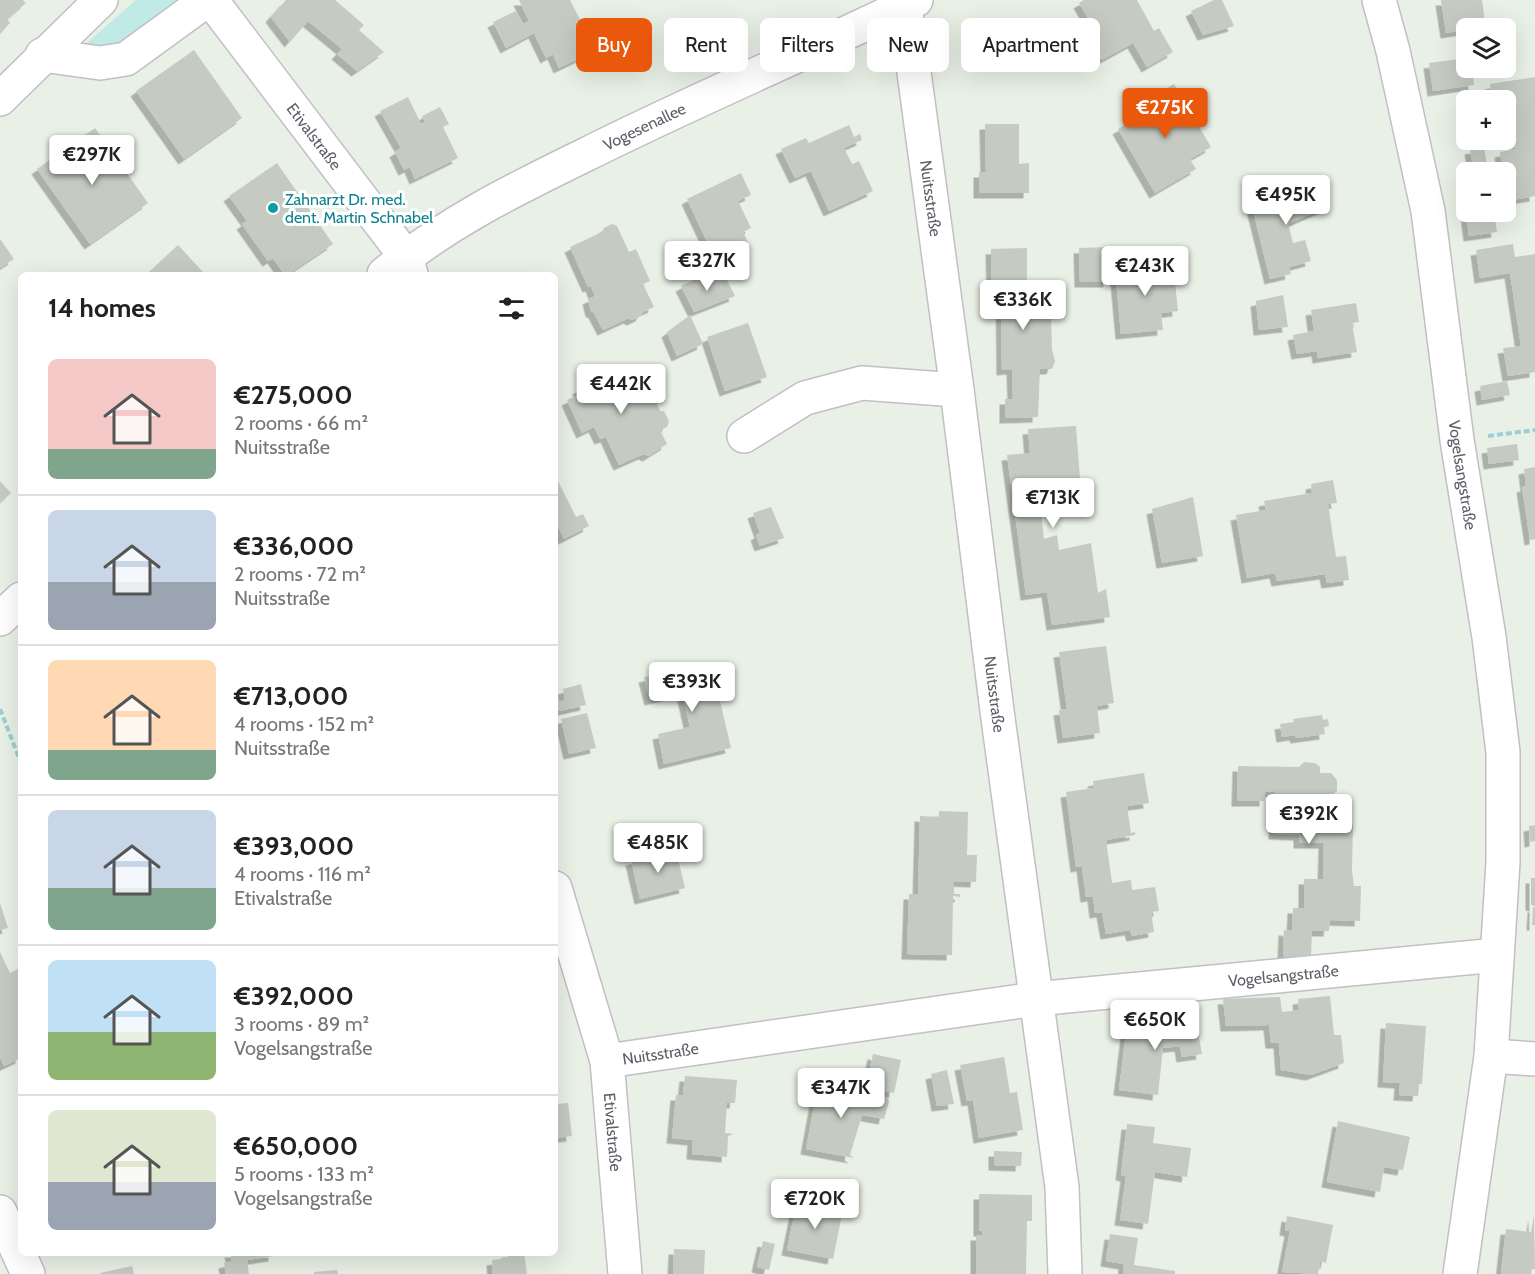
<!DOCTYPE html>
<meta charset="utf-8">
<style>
body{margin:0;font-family:Cabin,sans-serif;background:#f6f6f6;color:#222;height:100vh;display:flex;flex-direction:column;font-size:22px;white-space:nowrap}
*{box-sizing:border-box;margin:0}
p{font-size:20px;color:#767676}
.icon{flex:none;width:33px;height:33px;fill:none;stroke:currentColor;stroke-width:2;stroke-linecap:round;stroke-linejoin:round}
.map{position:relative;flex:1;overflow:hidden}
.panel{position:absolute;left:18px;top:272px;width:540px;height:984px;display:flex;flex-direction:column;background:#fff;border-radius:9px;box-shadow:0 6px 24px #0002}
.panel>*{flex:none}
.hud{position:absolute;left:576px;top:18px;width:570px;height:54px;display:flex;gap:12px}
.tools{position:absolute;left:1456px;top:18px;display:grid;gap:12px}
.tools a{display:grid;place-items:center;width:60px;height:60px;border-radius:9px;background:#fff;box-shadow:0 6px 24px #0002;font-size:30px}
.price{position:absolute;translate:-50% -51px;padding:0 14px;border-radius:6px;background:#fff;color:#222;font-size:20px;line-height:39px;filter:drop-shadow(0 2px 3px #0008)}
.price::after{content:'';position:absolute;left:50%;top:36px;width:18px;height:14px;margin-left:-9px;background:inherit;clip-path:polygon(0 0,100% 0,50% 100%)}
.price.active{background:#ea580c;color:#fff}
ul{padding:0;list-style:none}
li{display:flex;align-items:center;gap:18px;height:150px;padding:0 30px}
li+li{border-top:2px solid #e0e0e0}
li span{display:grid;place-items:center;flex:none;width:168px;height:120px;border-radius:9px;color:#555}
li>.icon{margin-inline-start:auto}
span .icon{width:72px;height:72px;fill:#fffc;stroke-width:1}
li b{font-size:26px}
h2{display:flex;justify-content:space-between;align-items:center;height:72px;padding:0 30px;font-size:26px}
.pill{padding:0 21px;border-radius:9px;background:#fff;box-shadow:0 6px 24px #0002;font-size:21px;line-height:54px}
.pill.active{background:#ea580c;color:#fff}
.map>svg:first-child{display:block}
.green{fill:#bfeae6}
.building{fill:#c5cbc2;filter:url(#shadow)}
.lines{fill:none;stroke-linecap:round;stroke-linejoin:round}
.street-casing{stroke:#c3bec7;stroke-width:36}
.path{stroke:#9dcdd6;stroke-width:4;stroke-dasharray:6 3;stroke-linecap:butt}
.street{stroke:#fff;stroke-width:33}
.culture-dot{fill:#0f9aa8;stroke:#fff;stroke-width:2}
.labels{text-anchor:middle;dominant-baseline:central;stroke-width:6;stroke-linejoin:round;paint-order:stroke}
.street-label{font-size:16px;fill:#615c67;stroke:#fff}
.culture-label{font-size:16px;fill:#0d838f;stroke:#fff;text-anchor:start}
</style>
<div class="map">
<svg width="1535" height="1274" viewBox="0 0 1535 1274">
<defs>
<filter id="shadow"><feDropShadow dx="-5.5" dy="5.5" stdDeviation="0" flood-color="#0004"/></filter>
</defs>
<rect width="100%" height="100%" fill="#e9f0e5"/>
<path class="green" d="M136,0h68l-88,49 -28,-4v-3z"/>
<path class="building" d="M0,0h23l3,3 -19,16 3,4 -10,11z
M286,0h49l29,25 -5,5 25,22 -27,19 -20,-17 5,-5 -34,-28 -18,21 -19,-25z
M519,0h51l15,29 -9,4 10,22 -27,13 -6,-14 -7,4 -12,-25 -28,15 -13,-26 23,-11 7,13 6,-3z
M1084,0h53l17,31 5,-3 14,24 -26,15 -14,-24 -31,17 -19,-33 8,-4 -12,-20z
M1214,0h8l12,26 -31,9 -12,-24z
M1441,0h41l3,22 13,-2 1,5 -53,8z
M194,50l48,68 -58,41 -48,-68z
M1467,58v10h5l2,17 -41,6 -4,-28z
M1535,77v119l-28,5 -1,-29h-3l-3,-20 15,-3 -3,-19 -6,1v-31h-14l-2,-16z
M1174,84l37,63 -21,12 6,10 -41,24 -37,-64 26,-15 -5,-10z
M408,97l13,27 4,-2 -3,-6 18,-9 9,17 -6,3 15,31 -43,21 -5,-12 -6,3 -9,-18 6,-4 -21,-37z
M985,124h34v40l10,-1v30h-50v-21h7z
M849,125l5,12 6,-3 2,6 -18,8 8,16 7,-3 14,30 -44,20 -18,-40 -16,7 -14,-29 25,-11 3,5z
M95,128l53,75 -58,41 -53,-75z
M1469,140h14v2l-13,2z
M1484,147l4,25h-14l-4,-23z
M277,163l56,81 -45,30h-4l-11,-16 -5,3 -26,-37 5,-3 -18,-25z
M741,173l10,22 -13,6 13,27 -8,4 8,17 -33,16 -31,-66z
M1313,177l14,30 -39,17 5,19 12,-3 6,21 -22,6 2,7 -21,5 -18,-73z
M1466,212h28l3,20 -28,4z
M612,224l5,2 12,26 7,-3 14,32 -7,3 11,23 -11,5 -2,4 -9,4 -3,-2 -26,12 -9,-17 -3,-2 -3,-12 7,-3 -4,-10 -3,1 -18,-40 32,-15 2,-4z
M0,239l14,20 -14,9z
M1513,244l2,13 20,-3v118l-27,4 -5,-28 18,-2 -11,-73 -30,5 -4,-28z
M178,245l27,29h-58z
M1108,247l1,35h-29l-1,-34z
M1027,248v43h24v6l4,2v10l-4,3 1,38 3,11 -3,8h-12l-2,48 -33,1v-19h8l-1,-30 -10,1 -1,-86h-9l-1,-35z
M1173,263l5,48 -17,2 2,17 -42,4 -6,-65z
M722,270l13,26 -41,16 -13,-26 25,-12 4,8 12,-7z
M1283,295l5,32 -29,3 -3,-29z
M1356,303l3,19 -7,1 5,29 -39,6 -1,-7 -20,3 -4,-19 21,-4 -3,-21z
M690,315l13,29 -26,12 -10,-24z
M748,323l19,54 -42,14 -18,-54z
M633,368l9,20 6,-3 12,26h4l5,10 -2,6 -7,3 7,14 -19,12 -4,-2 -25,11 -13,-28 -6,2 -6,-12 -12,6 -15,-33 13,-6 -2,-5 25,-11v-4l9,-4 5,5z
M1507,381l3,14 -28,5 -2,-14z
M1076,426l5,65 -47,3 1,11 6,6 3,28 13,-4 2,15 32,-7 7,50 8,-4 4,28 -58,8 -5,-33 -21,3 -19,-140 23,-2 -2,-24z
M1517,444l2,16 -30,4 -2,-16z
M1535,467v72l-5,1 -8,-53 4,-1 -2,-17z
M555,475l21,42 7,-3 6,12 -25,13 -6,-13 -3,2z
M1333,480l4,23 -9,1 8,53 10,-1 3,24 -22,3 -2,-9 -48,7 -2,-8 -28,5 -11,-63 30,-5 -2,-9 48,-8 -1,-9z
M0,481l11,12 -11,10z
M1193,497l10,59 -41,7 -10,-54z
M771,507l13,31 -24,8 -4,-11 4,-2 -7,-20z
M1106,646l8,57 -17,3 3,27 -37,5 -4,-28 8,-1 -8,-57z
M711,662l20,86 -67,16 -6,-30 32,-7 -8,-35 -32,8 -6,-23z
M581,684l5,21 -27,6 -2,-8 8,-3 -2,-11z
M587,713l9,35 -27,6 -8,-35z
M1322,715l1,5 5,-1 1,7 -5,1 1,7 -29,4 -1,-3 -13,2 -2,-13 14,-2 -1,-3z
M1304,762l11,1 5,4v6h11l6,7v11l-6,5 -6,-1v29l28,1 -1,46 2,15h7l-1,35 -30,-1 -1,11h-17l-1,26 -28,-1 1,-26 8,1 1,-23h11v-29h19l1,-36h-25v-8l-25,-1 1,-42h-10v9h-28l1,-35 61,1z
M1144,773l5,30 -22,3 4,27 4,-1v3l-29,5 6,43 19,-3 1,10 23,-3 4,24 -8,1 3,20 -22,4 -2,-6 -24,4 -4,-22 -7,1 -2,-17 -7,1 -4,-31 -6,1 -10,-75 28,-4 -1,-7z
M939,811l29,1 -1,43h10l-1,27 -22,-1v13h6v3l-7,-1 -1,59 -45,-1 2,-60h9l2,-78 19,1z
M1535,825v16l-5,1 -1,-16z
M676,850l9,38 -45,11 -9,-39z
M1531,878h4v28l-4,-1z
M0,903l8,25 -8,2z
M1533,907h2v18h-3z
M0,952l10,21 11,-6v91l-17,8 -4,-9z
M1330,996l4,39h7l3,28 -33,12 -30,-5 -2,-27h-8l-2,-18 -43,1 -3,-27 57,-2 2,15 17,-2 -1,-11z
M1195,1015l7,39 -20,3 -2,-11 -17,2 -5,47 -39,-5 8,-66z
M1386,1023l40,3 -4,58h-3l-1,12 -19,-1 1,-12 -17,-1z
M873,1054l28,6 -7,33 -28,-6z
M1004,1057l6,36 7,-1 6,38 -44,8 -6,-38 -6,1 -7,-36z
M947,1070l7,34 -17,2 -6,-32z
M685,1076l52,4 -2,23h-8l-2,30 9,1 -6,2 -1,21 -35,-3 1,-14 -21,-2 4,-43h7z
M818,1084l70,14 1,4 -5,17 -22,-4 -12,40 4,3 -48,-9z
M568,1103l4,33 -17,2v-34z
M1338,1121l72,16 -7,33 -19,-3 -4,25 -53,-10z
M1127,1124l28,3 -2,16 38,5 -4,29 -32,-5 -7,52 -28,-4 6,-44 -5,-1z
M994,1151l28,1 -1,14 -27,-1z
M979,1194l53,1v26h-5l-1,53h-50v-39h6v-4h-3z
M797,1201l46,9 -10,49 -46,-9z
M1534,1215l1,54h-3l-1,5h-30l5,-45 25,3z
M1287,1216l46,9 -7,38 -6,-2 -2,13 -36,-2 8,-41 -5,-1z
M1110,1234l28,4 -4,27 41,6v3h-52l1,-10 -18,-3z
M763,1241l12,3 -6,26 -12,-3z
M674,1249l31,1 -1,24h-31z
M230,1252h44v4l-27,4 2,14h-23l-2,-11 8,-2z
M507,1252h17l3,22h-34l-1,-14 16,-2z
M132,1266l2,8h-34v-1z
M337,1270l1,4h-24v-2z"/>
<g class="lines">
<g class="street-casing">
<g id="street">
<path id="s1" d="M211,0l195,257 5,17"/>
<path id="s2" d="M1379,0l14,51 35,160 29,229 32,197 14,115v110l-12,194 -31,218"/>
<path id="s3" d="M905,6l52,384 40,321 65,476 3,87"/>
<path d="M42,55l58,8 26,-4 81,-59"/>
<path d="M0,99l101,-99"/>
<path id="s4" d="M384,274c64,-52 129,-84 203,-120 108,-54 220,-101 329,-154"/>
<path d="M744,436l61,-38 57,-15 95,7"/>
<path d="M0,619l21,-20"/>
<path id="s5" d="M555,888l52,173 18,213"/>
<path d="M1491,1056l44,3"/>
<path id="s6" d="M607,1061l428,-62 462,-44"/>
<path d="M0,1212l28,62"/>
</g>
</g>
<path class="path" d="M1488,436l47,-6
M0,709l21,54"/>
<use href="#street" class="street"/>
</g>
<circle class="culture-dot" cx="273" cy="208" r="6"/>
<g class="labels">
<g class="street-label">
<text stroke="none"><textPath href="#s4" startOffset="300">Vogesenallee</textPath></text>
<text stroke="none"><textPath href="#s1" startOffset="171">Etivalstraße</textPath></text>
<text stroke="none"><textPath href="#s3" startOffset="194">Nuitsstraße</textPath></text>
<text stroke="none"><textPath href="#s2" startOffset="483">Vogelsangstraße</textPath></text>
<text stroke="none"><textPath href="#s3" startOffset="694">Nuitsstraße</textPath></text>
<text stroke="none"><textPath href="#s6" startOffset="682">Vogelsangstraße</textPath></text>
<text stroke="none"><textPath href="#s6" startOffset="54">Nuitsstraße</textPath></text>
<text stroke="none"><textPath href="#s5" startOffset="252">Etivalstraße</textPath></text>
</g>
<g class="culture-label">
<text x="285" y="199">Zahnarzt Dr. med.<tspan x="285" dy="18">dent. Martin Schnabel</tspan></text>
</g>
</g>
</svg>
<div class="tools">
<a><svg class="icon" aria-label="layers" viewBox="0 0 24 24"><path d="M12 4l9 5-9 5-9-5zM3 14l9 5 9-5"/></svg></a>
<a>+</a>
<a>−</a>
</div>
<b class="price active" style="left:1165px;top:139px">€275K</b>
<b class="price" style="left:92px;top:186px">€297K</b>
<b class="price" style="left:1286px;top:226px">€495K</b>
<b class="price" style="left:707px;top:292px">€327K</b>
<b class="price" style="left:1145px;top:297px">€243K</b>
<b class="price" style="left:1023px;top:331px">€336K</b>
<b class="price" style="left:621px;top:415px">€442K</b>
<b class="price" style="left:1053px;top:529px">€713K</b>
<b class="price" style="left:692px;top:713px">€393K</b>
<b class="price" style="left:1309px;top:845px">€392K</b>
<b class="price" style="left:658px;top:874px">€485K</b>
<b class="price" style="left:1155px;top:1051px">€650K</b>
<b class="price" style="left:841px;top:1119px">€347K</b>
<b class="price" style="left:815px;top:1230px">€720K</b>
<div class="hud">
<a class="pill active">Buy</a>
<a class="pill">Rent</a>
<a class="pill">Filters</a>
<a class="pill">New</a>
<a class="pill">Apartment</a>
</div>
<section class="panel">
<h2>14 homes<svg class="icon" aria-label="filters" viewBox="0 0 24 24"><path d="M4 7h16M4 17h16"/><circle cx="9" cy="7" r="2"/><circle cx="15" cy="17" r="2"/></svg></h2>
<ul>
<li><span style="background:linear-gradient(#f6c9c9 75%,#7fa58c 0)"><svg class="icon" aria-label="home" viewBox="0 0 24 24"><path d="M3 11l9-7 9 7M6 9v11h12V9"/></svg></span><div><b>€275,000</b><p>2 rooms · 66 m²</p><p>Nuitsstraße</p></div></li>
<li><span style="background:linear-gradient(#c9d6e8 60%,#9aa5b1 0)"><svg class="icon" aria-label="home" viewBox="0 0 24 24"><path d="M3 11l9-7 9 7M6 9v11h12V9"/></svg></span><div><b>€336,000</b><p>2 rooms · 72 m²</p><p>Nuitsstraße</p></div></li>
<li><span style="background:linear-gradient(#ffd9b3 75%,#7fa58c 0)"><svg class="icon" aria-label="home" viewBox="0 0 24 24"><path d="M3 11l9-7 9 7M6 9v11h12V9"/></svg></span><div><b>€713,000</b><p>4 rooms · 152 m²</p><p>Nuitsstraße</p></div></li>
<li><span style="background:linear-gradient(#c9d6e8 65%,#7fa58c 0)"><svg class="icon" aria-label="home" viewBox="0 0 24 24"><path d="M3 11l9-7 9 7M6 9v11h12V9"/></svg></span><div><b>€393,000</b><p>4 rooms · 116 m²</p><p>Etivalstraße</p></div></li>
<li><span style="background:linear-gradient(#bfe0f5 60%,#8fb573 0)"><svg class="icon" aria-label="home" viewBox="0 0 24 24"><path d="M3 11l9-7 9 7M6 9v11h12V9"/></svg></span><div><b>€392,000</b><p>3 rooms · 89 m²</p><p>Vogelsangstraße</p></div></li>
<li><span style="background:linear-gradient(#dfe7d0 60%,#9aa5b1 0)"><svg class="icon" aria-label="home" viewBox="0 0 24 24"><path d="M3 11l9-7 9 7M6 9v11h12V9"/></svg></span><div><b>€650,000</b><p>5 rooms · 133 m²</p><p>Vogelsangstraße</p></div></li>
</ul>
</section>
</div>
